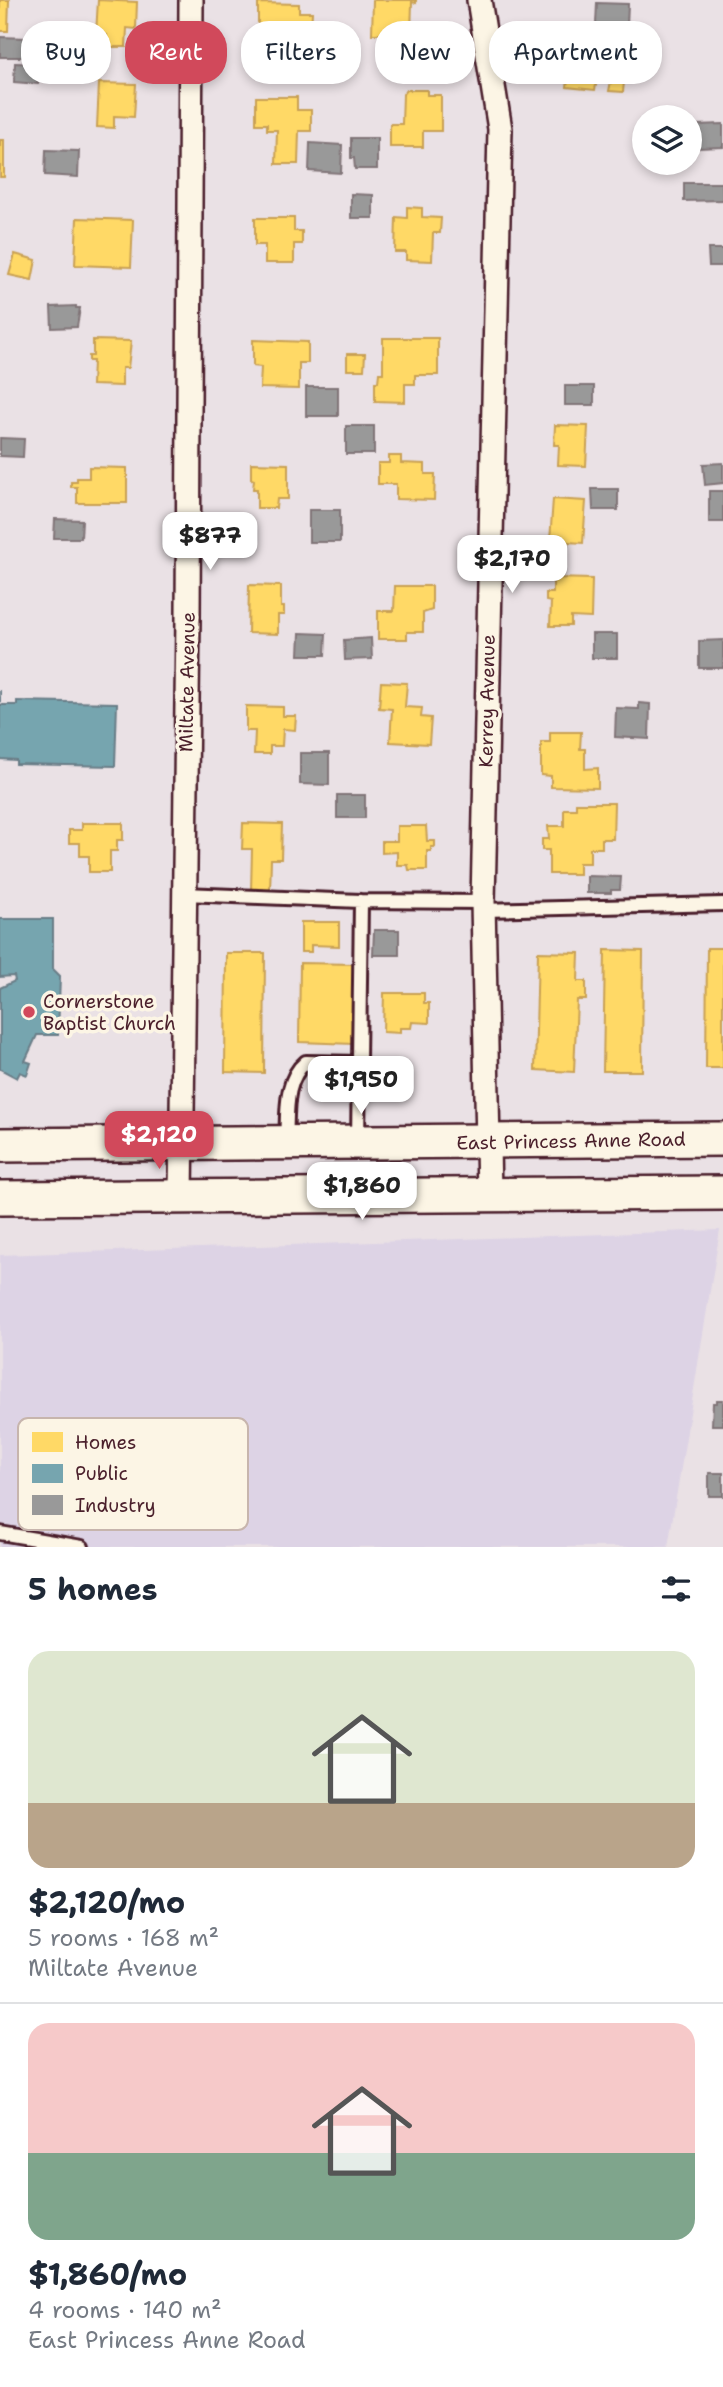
<!DOCTYPE html>
<meta charset="utf-8">
<style>
body{margin:0;font-family:"Shantell Sans",sans-serif;background:#f6f6f7;color:#1f2937;height:100vh;display:flex;flex-direction:column;font-size:26px;white-space:nowrap}
*{box-sizing:border-box;margin:0}
p{font-size:23px;color:#747a83}
.icon{flex:none;width:38px;height:38px;fill:none;stroke:currentColor;stroke-width:2;stroke-linecap:round;stroke-linejoin:round}
.map{position:relative;height:1547px;overflow:hidden}
.side{display:flex;flex-direction:column;background:#fff;flex:1}
.side>*{flex:none}
.hud{position:absolute;left:21px;top:21px;width:682px;height:63px;display:flex;gap:14px}
.controls{position:absolute;left:632px;top:105px;display:grid;gap:14px}
.controls a{display:grid;place-items:center;width:70px;height:70px;border-radius:50%;background:#fff;box-shadow:0 4px 10px #0003;font-size:35px}
.price{position:absolute;translate:-50% -60px;padding:0 16px;border-radius:14px;background:#fff;color:#222;font-size:23px;line-height:46px;filter:drop-shadow(0 2px 4px #0008)}
.price::after{content:'';position:absolute;left:50%;top:42px;width:21px;height:16px;margin-left:-10px;background:inherit;clip-path:polygon(0 0,100% 0,50% 100%)}
.price.on{background:#d1495b;color:#fff}
ul{padding:0;list-style:none}
li{display:grid;align-content:center;gap:14px;height:371px;padding:0 28px}
li+li{border-top:2px solid #e0e1e3}
li span{display:grid;place-items:center;height:217px;border-radius:21px;color:#555}
li>.icon{margin-inline-start:auto}
span .icon{width:126px;height:126px;fill:#fffc;stroke-width:1}
li b{font-size:30px}
h2{display:flex;justify-content:space-between;align-items:center;height:84px;padding:0 28px;font-size:30px}
.chip{padding:0 24px;border-radius:28px;background:#fff;box-shadow:0 4px 10px #0003;font-size:24px;line-height:63px}
.chip.on{background:#d1495b;color:#fff}
.map>svg:first-child{display:block}
.built{fill:#ddd3e5}
.homes{fill:#ffd966;stroke:#c9a154;stroke-width:2}
.public{fill:#76a5af;stroke:#697d87;stroke-width:2}
.industry{fill:#999;stroke:#817478;stroke-width:2}
.lines{fill:none;stroke-linecap:round;stroke-linejoin:round}
.lane-casing{stroke:#4a1f2b;stroke-width:18}
.street-casing{stroke:#4a1f2b;stroke-width:28}
.secondary-casing{stroke:#4a1f2b;stroke-width:38}
.lane{stroke:#fcf5e5;stroke-width:12}
.street{stroke:#fcf5e5;stroke-width:23}
.secondary{stroke:#fcf5e5;stroke-width:33}
.poi-dot{fill:#d1495b;stroke:#fcf5e5;stroke-width:2.5}
.labels{text-anchor:middle;dominant-baseline:central;stroke-width:7;stroke-linejoin:round;paint-order:stroke}
.street-label{font-size:19px;fill:#4a1f2b;stroke:#fcf5e5}
.poi-label{font-size:19px;fill:#4a1f2b;stroke:#fcf5e5;text-anchor:start}
.key{fill:#fcf5e5;stroke:#c7b5ad;stroke-width:2}
.key-label{font-size:19px;fill:#4a1f2b}
</style>
<div class="map">
<svg width="723" height="1547" viewBox="0 0 723 1547">
<rect width="100%" height="100%" fill="#eae1e5"/>
<filter id="ink" filterUnits="userSpaceOnUse"><feTurbulence type="fractalNoise" baseFrequency=".0143" numOctaves="2"/><feDisplacementMap in="SourceGraphic" scale="14" xChannelSelector="R" yChannelSelector="G"/><feConvolveMatrix kernelMatrix="1 2 1 2 8 2 1 2 1" color-interpolation-filters="sRGB"/></filter>
<g filter="url(#ink)">
<path class="built" d="M720,1230l-52,317h-668v-292z"/>
<path class="homes" d="M0,0h9l-1,31h-8z
M98,0l39,2 -1,27 -9,-1 -1,19h-20l1,-12 -11,-1z
M373,0h43v3l-4,-1 -1,32h-39z
M258,3l41,1v8h13l-1,18 -3,-1v11h-14v3l-4,1v9l-25,-1v-15h5v-6h-12z
M615,37l17,2 -4,43h-4l-1,10 -14,-1 2,-10 -14,-1 -2,10 -28,-3 3,-27 14,1 1,-12h8l1,-6 13,1 -2,18 3,1 1,-15h5z
M99,83l37,1 -2,33 -20,-1v12l-17,-1z
M406,90h21v5h14v36h-18v16h-33v-23h12l1,-30z
M256,97h41v13h14v21h-12l-1,33h-22l1,-34h-10v-6h-11z
M0,140h4v37h-4z
M407,207l15,1v9l19,1 -1,15h-7l-1,28 -26,-1v-8h-11l1,-35 11,1z
M77,218l56,2 -2,47 -56,-2z
M255,218h39v13h8v13h-8v19h-29v-18h-10z
M15,254l21,6 -4,20 -23,-5z
M383,338h55v37h-23v9h-10v18l-30,-1v-19h3l1,-9h4z
M93,340l38,1 -3,27h-6v18l-30,-1 1,-24h-4v-5h4z
M253,340l55,2v21h-9v26l-39,-1 1,-21 -8,-1z
M347,354h18l-1,16h-17z
M555,425l33,1 -2,40 -28,-1 1,-20h-5z
M389,456h12v7l24,1v10h10l-1,26 -38,-1v-15h-18v-21h11z
M251,463l37,1v35h-11l-1,9h-19v-19h-4l1,-9 -3,-1z
M89,467l38,1v35h-50v-16h-6v-5h6v-4h12z
M553,499l33,2 -3,42 -33,-2z
M553,578l39,1 -1,39 -20,-1v9h-21l1,-24 -5,-1v-8h7z
M249,585l32,1v21h3v8h-6v19l-30,-1z
M395,586h37v24l-9,3v19h-16v7h-29v-28h16z
M381,682l26,1 -2,24 17,1 -1,9 10,1 -2,26 -39,-2 2,-33 -13,-1z
M246,706l37,1v9h13l-1,14 -12,-1 -1,17h-12v8h-16l1,-23h-9z
M550,732h31l-1,17h5v20l13,-1v20l-47,-1v-11l-10,-1v-33h9z
M576,803h38l-1,36h-11v9h-12v15h-11v11h-30v-24h-7v-11h7l-1,-13h16v-17h12z
M82,823h41v17h-6v11h-7v21h-21v-16h-9v-13h-11v-13h13z
M243,823l39,1 -1,35h-10l-1,34 -19,-1 1,-43h-10z
M397,826h29l1,15h8v6h-4v4h-4v19h-18l-1,-5h-11v-13l-15,1v-12h15z
M301,922h38v24l-28,-1v7h-10z
M707,948h16v120h-17z
M605,950l38,1 -1,120h-39z
M538,952l41,1 -1,28h8v19h-9l-3,72 -39,-2z
M226,953h39l-1,120 -39,-1z
M300,963l56,1 -2,80 -55,-2z
M384,993h40v10h5v20l-17,-1 -1,6h-11v5l-17,-1z"/>
<path class="public" d="M0,690v15h17v-4l100,2 -2,63 -99,-2v-4l-16,-1z
M0,919h53v50l7,7 -2,59h-21l-12,26 6,2 -4,12 -7,-3 -3,6 -17,-9v-81l15,-7 -1,-5 -14,1z"/>
<path class="industry" d="M597,3l31,1 -1,22 -31,-2z
M46,34h26v26l-26,-1z
M0,37l27,1v19h-27z
M15,63l24,1 -1,20 -24,-2z
M723,124v23l-26,1 -1,-23z
M351,138h26v31h-22l-1,-11h-3z
M310,143l32,2 -1,28 -32,-2z
M46,150l33,1 -1,26 -33,-2z
M684,183h38l1,17 -39,1z
M351,194l22,1v23h-22z
M708,249h15v17h-14z
M76,306v2h4l-3,19 -25,1 -1,-21z
M565,386h29v19h-29z
M306,387h32v29h-32z
M346,426h28v28h-28z
M0,438l24,1 -1,18 -23,-1z
M723,463v20l-18,2 -2,-21z
M592,489h26v21h-25z
M709,491h14v31h-14z
M309,510h31v32h-31z
M55,519l27,1 -1,18h-27z
M300,633l26,1 -1,21h-26z
M592,634h25v24h-25z
M371,638l1,21 -27,1 -1,-20z
M723,640v28h-24v-27z
M639,703l11,1 -1,35 -34,-2 1,-29 23,1z
M300,753h29v32l-29,-1z
M337,795h28v23h-28z
M587,876l34,1 -1,13h-9v3h-24z
M374,930h25v25h-26z
M717,1400h6v25h-11l1,-22h4z
M709,1473h14v23h-14z"/>
<g class="lines">
<g class="lane-casing">
<path id="lane" d="M184,894l177,7 122,1
M483,910l240,-6
M358,1142l3,-241
M286,1143c2,-28 -3,-62 20,-81l53,1
M0,1533l82,14"/>
</g>
<g class="street-casing">
<path id="street" d="M479,0l21,129 -17,773 6,292
M181,1197l7,-578 3,-619"/>
</g>
<g class="secondary-casing">
<path id="secondary" d="M0,1145l723,-6
M0,1198l723,-5"/>
</g>
<use href="#lane" class="lane"/>
<use href="#street" class="street"/>
<use href="#secondary" class="secondary"/>
</g>
</g>
<circle class="poi-dot" cx="29" cy="1012" r="7"/>
<g class="labels">
<g class="street-label">
<text transform="translate(187 682) rotate(-89)">Miltate Avenue</text>
<text transform="translate(487 701) rotate(-89)">Kerrey Avenue</text>
<text transform="translate(571 1141) rotate(-1)">East Princess Anne Road</text>
</g>
<g class="poi-label">
<text x="43" y="1001">Cornerstone<tspan x="43" dy="22">Baptist Church</tspan></text>
</g>
</g>
<rect x="18" y="1418" width="230" height="112" rx="10" class="key"/>
<rect x="32" y="1432" width="31" height="20" fill="#ffd966"/>
<rect x="32" y="1464" width="31" height="19" fill="#76a5af"/>
<rect x="32" y="1495" width="31" height="20" fill="#999"/>
<g class="key-label">
<text x="75" y="1449">Homes</text>
<text x="75" y="1480">Public</text>
<text x="75" y="1512">Industry</text>
</g>
</svg>
<div class="controls">
<a><svg class="icon" aria-label="layers" viewBox="0 0 24 24"><path d="M12 4l9 5-9 5-9-5zM3 14l9 5 9-5"/></svg></a>
</div>
<b class="price" style="left:210px;top:572px">$877</b>
<b class="price" style="left:512px;top:595px">$2,170</b>
<b class="price" style="left:361px;top:1116px">$1,950</b>
<b class="price on" style="left:159px;top:1171px">$2,120</b>
<b class="price" style="left:362px;top:1222px">$1,860</b>
<div class="hud">
<a class="chip">Buy</a>
<a class="chip on">Rent</a>
<a class="chip">Filters</a>
<a class="chip">New</a>
<a class="chip">Apartment</a>
</div>
</div>
<section class="side">
<h2>5 homes<svg class="icon" aria-label="filters" viewBox="0 0 24 24"><path d="M4 7h16M4 17h16"/><circle cx="9" cy="7" r="2"/><circle cx="15" cy="17" r="2"/></svg></h2>
<ul>
<li><span style="background:linear-gradient(#dfe7d0 70%,#b9a48a 0)"><svg class="icon" aria-label="home" viewBox="0 0 24 24"><path d="M3 11l9-7 9 7M6 9v11h12V9"/></svg></span><div><b>$2,120/mo</b><p>5 rooms · 168 m²</p><p>Miltate Avenue</p></div></li>
<li><span style="background:linear-gradient(#f6c9c9 60%,#7fa58c 0)"><svg class="icon" aria-label="home" viewBox="0 0 24 24"><path d="M3 11l9-7 9 7M6 9v11h12V9"/></svg></span><div><b>$1,860/mo</b><p>4 rooms · 140 m²</p><p>East Princess Anne Road</p></div></li>
</ul>
</section>
